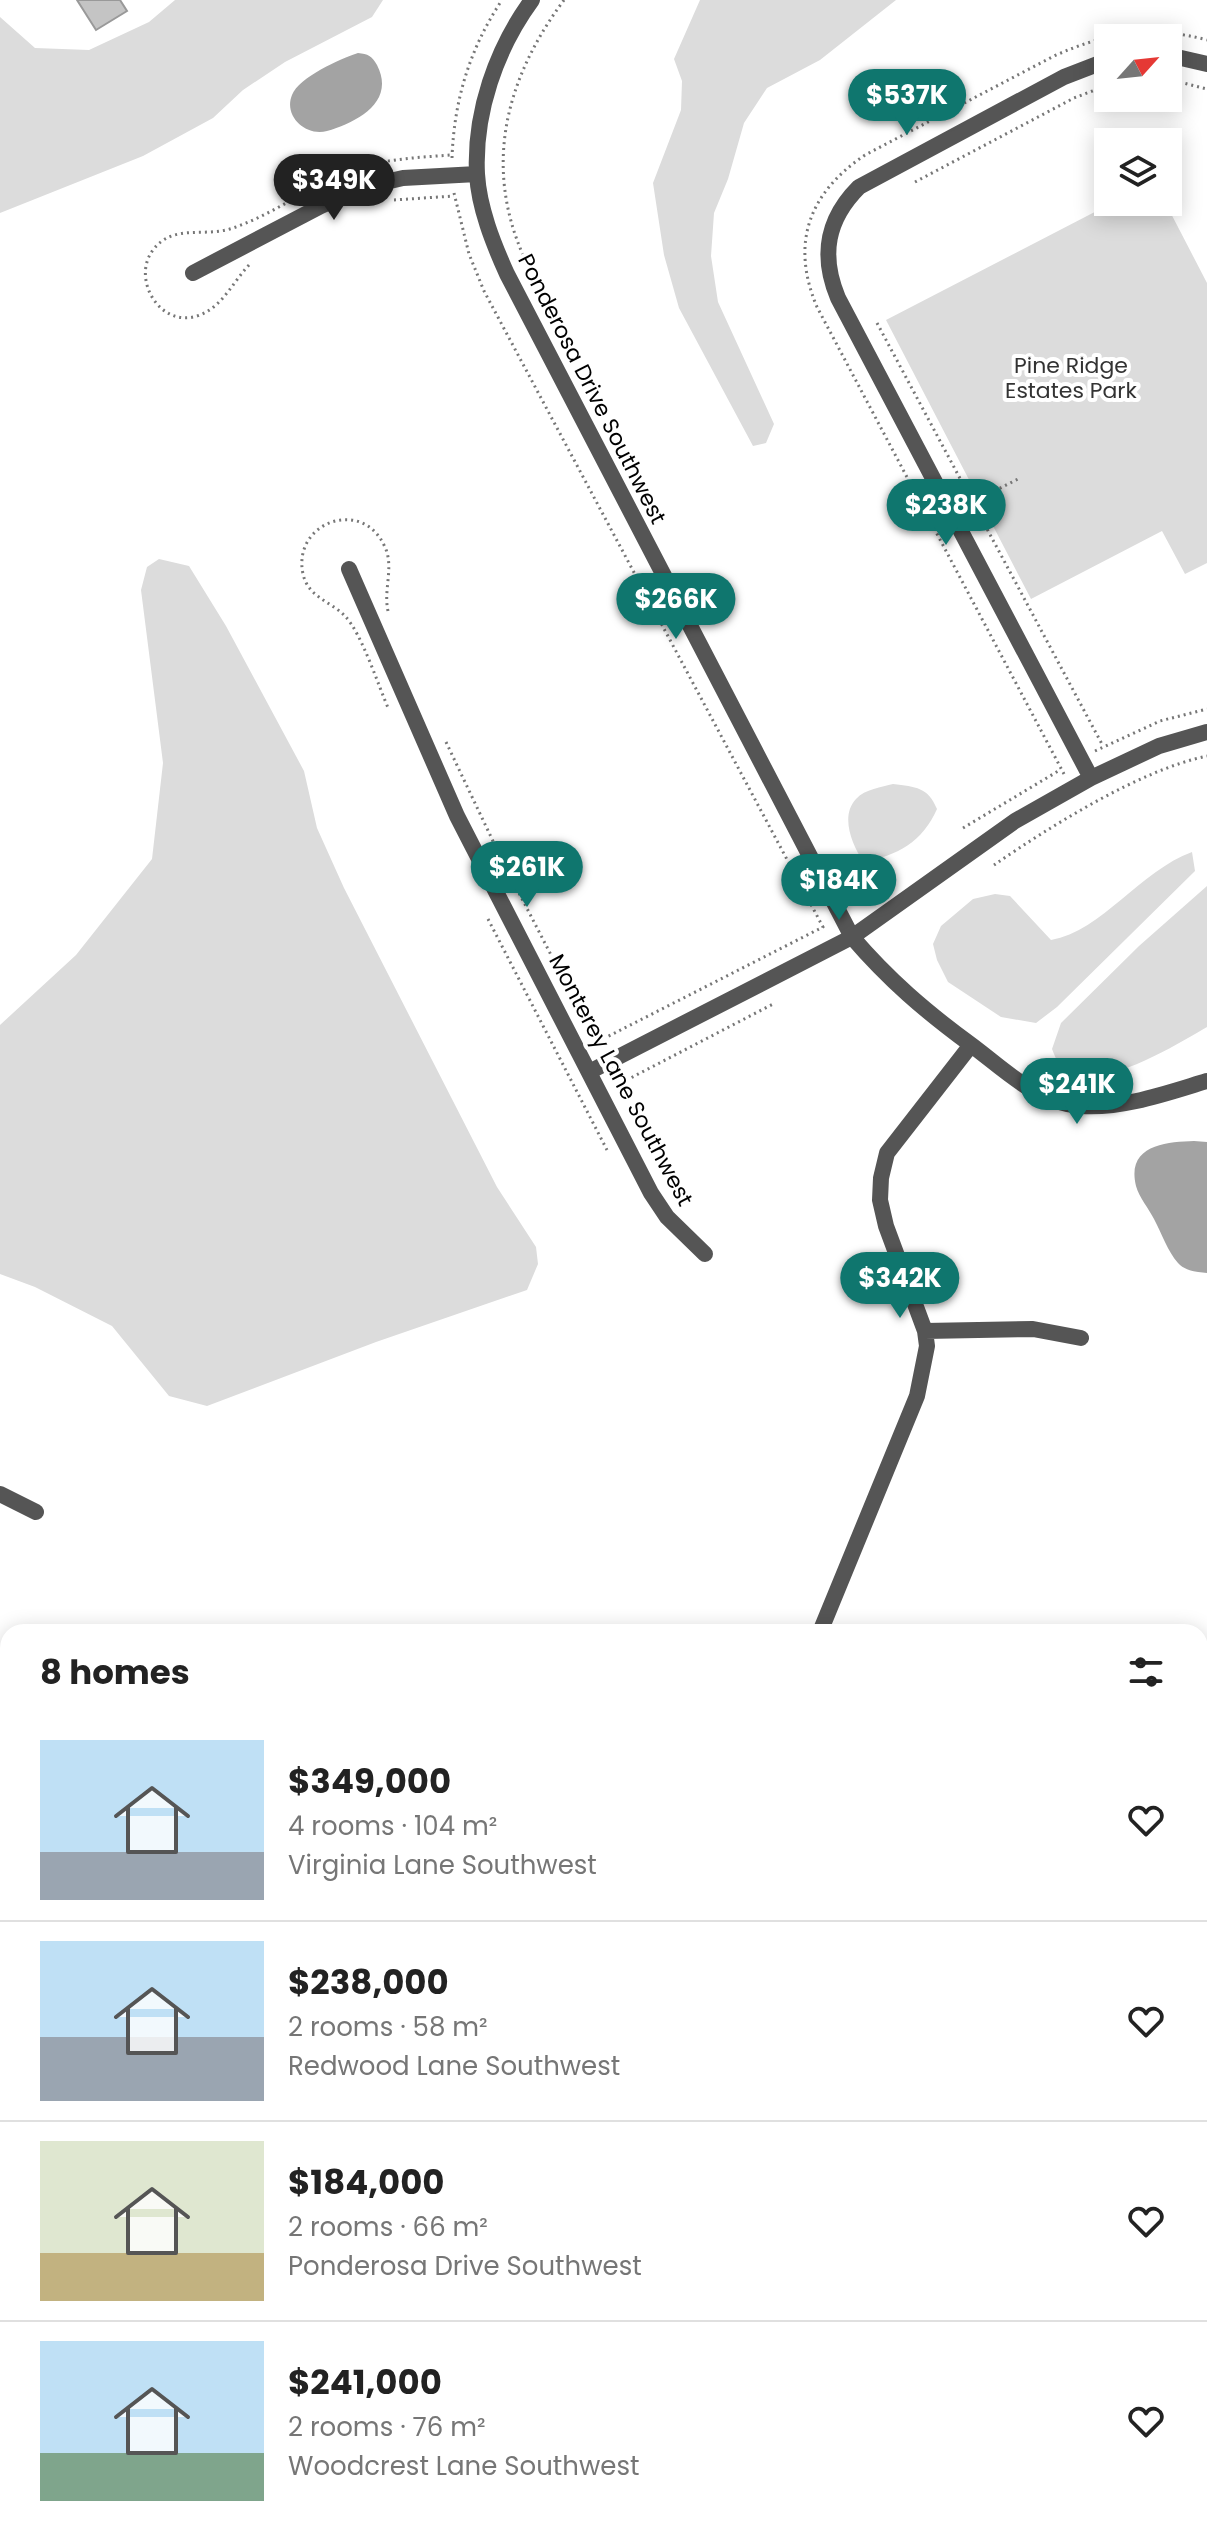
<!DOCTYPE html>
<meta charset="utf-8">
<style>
body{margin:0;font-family:Poppins,sans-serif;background:#f6f6f6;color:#222;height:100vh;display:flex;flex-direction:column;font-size:30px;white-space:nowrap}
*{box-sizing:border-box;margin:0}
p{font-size:26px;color:#767676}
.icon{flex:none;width:44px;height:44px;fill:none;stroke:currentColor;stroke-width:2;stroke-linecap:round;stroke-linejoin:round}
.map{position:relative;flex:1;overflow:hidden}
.details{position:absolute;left:0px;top:1624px;width:1208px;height:912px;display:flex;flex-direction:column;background:#fff;border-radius:24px 24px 0 0;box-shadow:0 4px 20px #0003}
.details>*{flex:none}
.needle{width:52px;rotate:63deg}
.tools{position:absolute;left:1094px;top:24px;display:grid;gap:16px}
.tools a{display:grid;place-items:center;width:88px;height:88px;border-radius:0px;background:#fff;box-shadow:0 4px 20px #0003;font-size:40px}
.price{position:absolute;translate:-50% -68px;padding:0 18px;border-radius:28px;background:#0f766e;color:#fff;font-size:26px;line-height:52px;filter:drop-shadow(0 2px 4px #0008)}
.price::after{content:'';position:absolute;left:50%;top:48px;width:24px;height:18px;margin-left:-12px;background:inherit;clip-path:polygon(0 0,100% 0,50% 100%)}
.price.active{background:#222;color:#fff}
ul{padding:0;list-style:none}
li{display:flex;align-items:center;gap:24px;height:200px;padding:0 40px}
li+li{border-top:2px solid #e0e0e0}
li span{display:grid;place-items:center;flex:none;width:224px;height:160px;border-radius:0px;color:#555}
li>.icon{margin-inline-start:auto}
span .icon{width:96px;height:96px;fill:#fffc;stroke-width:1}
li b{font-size:34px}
h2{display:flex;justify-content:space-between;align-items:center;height:96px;padding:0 40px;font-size:34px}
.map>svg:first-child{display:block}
.green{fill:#dcdcdc}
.water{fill:#a3a3a3}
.building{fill:#c4c4c4;stroke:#999;stroke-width:2}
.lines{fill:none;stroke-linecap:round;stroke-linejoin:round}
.highway-casing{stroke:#dbdbdb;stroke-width:28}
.path{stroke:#777;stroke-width:3;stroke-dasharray:2 4;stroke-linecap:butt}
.street{stroke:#555;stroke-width:16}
.highway{stroke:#000;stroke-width:24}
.labels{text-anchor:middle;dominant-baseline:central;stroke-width:8;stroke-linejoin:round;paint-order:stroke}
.park-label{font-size:22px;fill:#333;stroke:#fff}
.street-label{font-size:22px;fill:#000;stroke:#fff}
</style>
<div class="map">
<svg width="1207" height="2536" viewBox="0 0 1207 2536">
<rect width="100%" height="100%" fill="#fff"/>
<path class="green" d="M175,0h208l-11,17 -87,45 -42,28 -30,28 -70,38 -143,57v-196l35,31 54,2 60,-28z
M700,0h196l-76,60 -53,28 -23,35 -16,56 -14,34 -3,43 7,46 56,122 -8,19 -13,3 -74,-138 -15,-53 -11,-72 28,-73 1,-29 -8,-22z
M1114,202h51l42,81v280l-22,11 -23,-43 -131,68 -145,-279z
M159,559l30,7 37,60 78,145 13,57 27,60 153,299 39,60 2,17 -11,26 -151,52 -169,64 -38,-10 -57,-70 -77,-39 -35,-13v-249l76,-70 76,-96 11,-96 -22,-173 6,-23z
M893,784c23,3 35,3 44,25 -14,32 -40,48 -74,52 -11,-16 -23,-45 -7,-62 9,-10 26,-12 37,-15z
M1192,852l3,19 -138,136 -21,16 -35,-6 -53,-35 -11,-22 -4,-16 8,-18 32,-27 22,-5 15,2 41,44c51,-9 89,-69 141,-88z
M1207,886v141c-30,17 -116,72 -146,39 -4,-4 -7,-12 -9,-17l9,-26 78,-77z
M843,2528h62l1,8h-66z"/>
<path class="water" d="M358,53c10,1 14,3 19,12 19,37 -20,57 -50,66 -20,6 -44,-14 -35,-36 7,-18 48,-36 66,-42z
M1194,1141l13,1v131c-10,-1 -22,-2 -29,-10 -10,-11 -17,-31 -24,-44 -5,-10 -15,-22 -18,-33 -10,-41 30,-44 58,-45z"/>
<path class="building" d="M77,0h43l7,11 -31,19z"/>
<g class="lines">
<g class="highway-casing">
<path id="highway" d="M1200,1732l7,-7
M1200,1812l7,-8
M633,2536l4,-8
M698,2536l4,-8"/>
</g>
<path class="path" d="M564,0c-57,77 -81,163 -41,255 15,35 37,69 56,103
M1168,79l39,10
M452,158c2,-58 18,-110 50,-158
M915,182l159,-84 34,-13
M454,193l15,61 15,37 339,636 -226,115
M394,200l60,-4
M249,265c-17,18 -27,43 -52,51 -37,12 -66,-37 -44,-66 20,-27 52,-12 80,-22 38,-13 72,-38 109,-54 35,-15 71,-16 108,-19
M877,323l226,423
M973,502l45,-23
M388,611c-5,-22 7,-45 -4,-66 -23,-48 -92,-22 -81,29 5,23 27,27 42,42 17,18 33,69 44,94
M446,742l55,116 97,188
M1095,751l65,-30 47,-12
M1064,774l-247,-467c-27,-64 -8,-114 48,-152l189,-99c51,-23 98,-31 153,-16
M963,828l97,-58
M994,865c57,-39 146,-95 213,-109
M488,919l119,231
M617,1077l58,110
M621,1083l154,-80"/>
<path class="street" d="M532,0c-36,49 -58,113 -55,174 2,34 16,69 30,100l345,663c37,43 73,74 118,107 34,25 66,59 111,62 42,3 86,-13 126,-25
M1168,55l39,9
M193,273l128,-67 43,-19 39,-9 74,-4
M349,569l108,247 194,377 16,24 38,37
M1091,778l-253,-480c-18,-43 -11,-79 21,-111l205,-110 44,-17
M589,1072l263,-135 163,-116 76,-43 68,-32 48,-14
M925,1331l108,-2 48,9
M0,1494l36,18
M820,1632l97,-236 10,-50 -2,-15 -39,-105 -6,-26 1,-22 6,-25 84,-108
M0,2159l8,-2"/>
<use href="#highway" class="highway"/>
</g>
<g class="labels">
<g class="park-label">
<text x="1071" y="365">Pine Ridge<tspan x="1071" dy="25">Estates Park</tspan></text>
</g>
<g class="street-label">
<text transform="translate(592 389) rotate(63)">Ponderosa Drive Southwest</text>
<text transform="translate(621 1080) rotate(62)">Monterey Lane Southwest</text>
</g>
</g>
</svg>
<div class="tools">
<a><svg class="needle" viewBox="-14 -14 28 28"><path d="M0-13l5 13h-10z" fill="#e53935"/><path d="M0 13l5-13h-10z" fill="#767676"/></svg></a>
<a><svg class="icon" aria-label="layers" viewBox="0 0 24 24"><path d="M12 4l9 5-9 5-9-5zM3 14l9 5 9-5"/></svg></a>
</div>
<b class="price" style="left:907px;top:137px">$537K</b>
<b class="price active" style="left:334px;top:222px">$349K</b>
<b class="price" style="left:946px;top:547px">$238K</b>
<b class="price" style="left:676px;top:641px">$266K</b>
<b class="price" style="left:527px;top:909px">$261K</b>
<b class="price" style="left:839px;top:922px">$184K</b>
<b class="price" style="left:1077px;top:1126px">$241K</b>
<b class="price" style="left:900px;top:1320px">$342K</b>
<section class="details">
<h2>8 homes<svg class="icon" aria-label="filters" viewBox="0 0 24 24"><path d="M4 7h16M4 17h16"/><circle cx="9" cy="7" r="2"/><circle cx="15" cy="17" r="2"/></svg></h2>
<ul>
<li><span style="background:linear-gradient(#bfe0f5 70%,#9aa5b1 0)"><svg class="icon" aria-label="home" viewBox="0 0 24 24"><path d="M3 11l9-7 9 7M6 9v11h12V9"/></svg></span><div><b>$349,000</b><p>4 rooms · 104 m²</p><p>Virginia Lane Southwest</p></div><svg class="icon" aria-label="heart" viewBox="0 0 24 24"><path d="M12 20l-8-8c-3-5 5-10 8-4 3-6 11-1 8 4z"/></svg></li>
<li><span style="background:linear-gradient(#bfe0f5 60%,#9aa5b1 0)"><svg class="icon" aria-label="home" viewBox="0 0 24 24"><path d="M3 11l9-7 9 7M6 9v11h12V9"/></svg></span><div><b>$238,000</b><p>2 rooms · 58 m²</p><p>Redwood Lane Southwest</p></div><svg class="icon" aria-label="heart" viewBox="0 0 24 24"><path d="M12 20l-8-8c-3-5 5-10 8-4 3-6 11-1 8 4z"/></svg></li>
<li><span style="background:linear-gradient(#dfe7d0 70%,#c2b280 0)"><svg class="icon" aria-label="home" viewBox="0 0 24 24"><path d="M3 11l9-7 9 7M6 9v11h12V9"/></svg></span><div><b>$184,000</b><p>2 rooms · 66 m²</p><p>Ponderosa Drive Southwest</p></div><svg class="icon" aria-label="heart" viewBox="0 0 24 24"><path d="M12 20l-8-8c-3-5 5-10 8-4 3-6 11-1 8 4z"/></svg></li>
<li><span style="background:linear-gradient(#bfe0f5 70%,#7fa58c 0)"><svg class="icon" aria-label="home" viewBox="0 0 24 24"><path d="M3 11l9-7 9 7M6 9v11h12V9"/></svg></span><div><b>$241,000</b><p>2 rooms · 76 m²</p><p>Woodcrest Lane Southwest</p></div><svg class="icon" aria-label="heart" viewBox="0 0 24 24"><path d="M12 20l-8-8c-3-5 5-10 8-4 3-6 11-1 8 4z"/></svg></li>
</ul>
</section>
</div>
